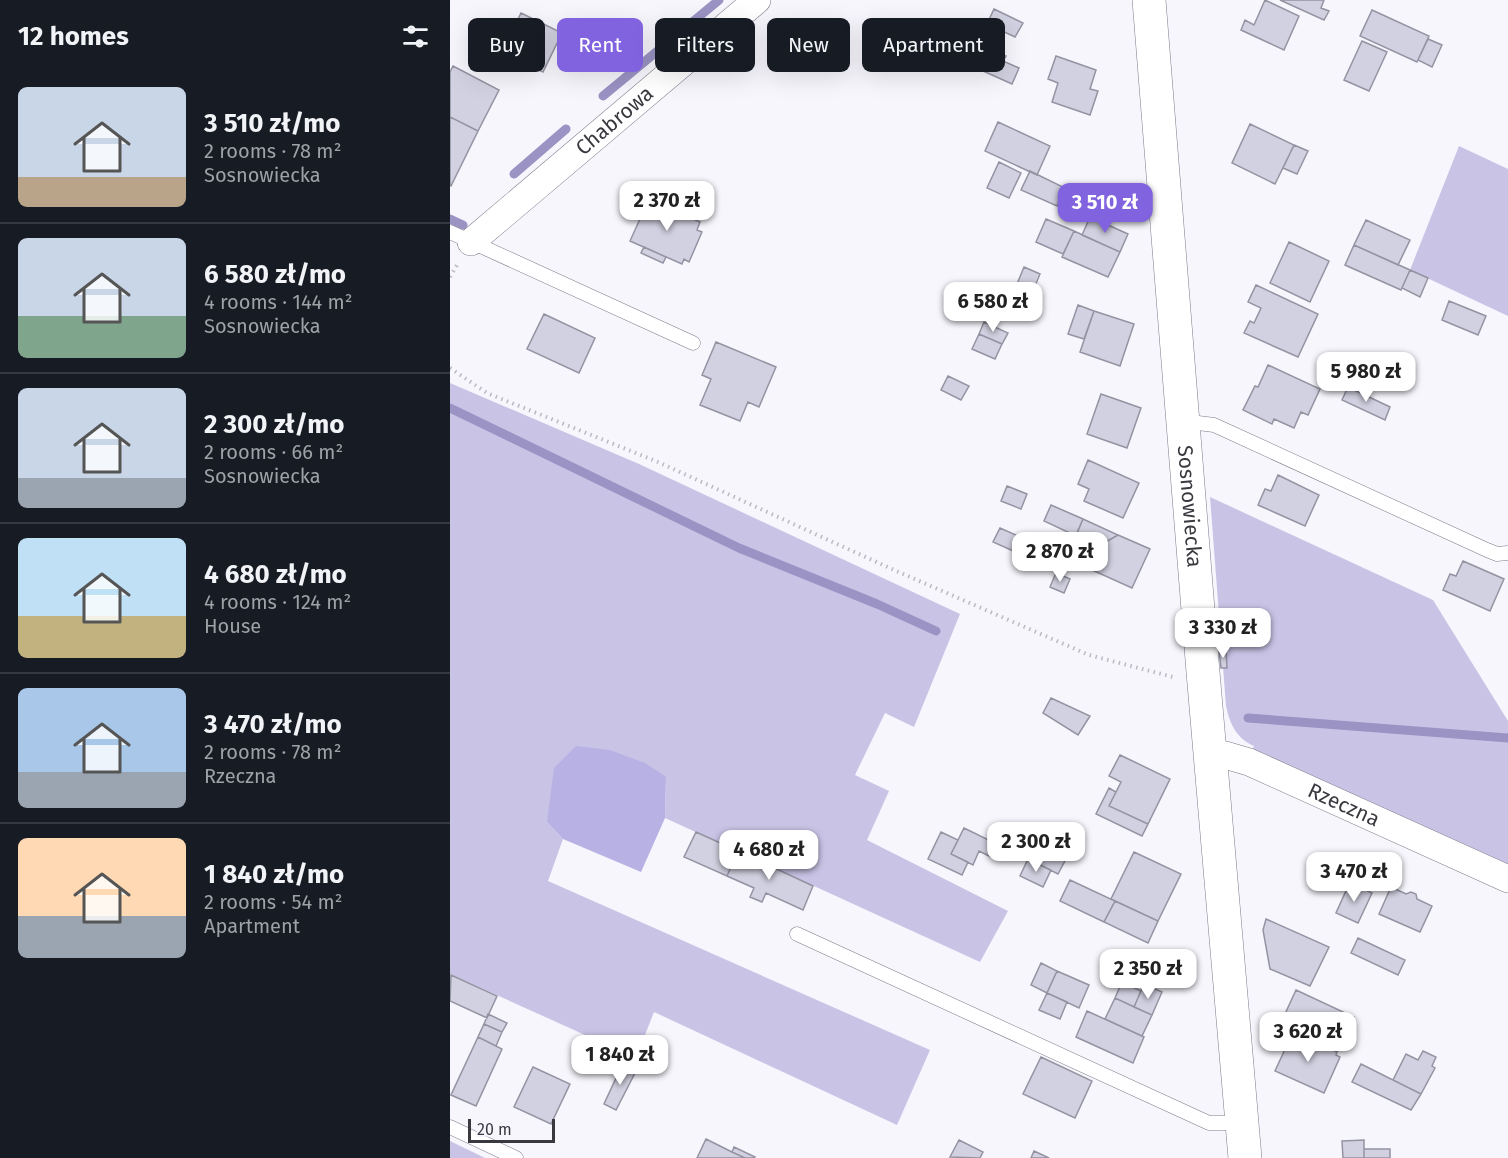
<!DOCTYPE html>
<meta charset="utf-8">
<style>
body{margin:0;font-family:"Fira Sans",sans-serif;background:#242831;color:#f1f3f6;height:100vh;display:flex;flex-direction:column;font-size:22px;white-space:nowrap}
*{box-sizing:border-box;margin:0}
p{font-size:20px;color:#9ea1a6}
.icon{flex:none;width:33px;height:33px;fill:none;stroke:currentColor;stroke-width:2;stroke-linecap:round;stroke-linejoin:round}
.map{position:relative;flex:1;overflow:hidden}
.drawer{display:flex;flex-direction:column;background:#171b24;width:450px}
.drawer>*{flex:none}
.hud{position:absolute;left:18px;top:18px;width:570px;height:54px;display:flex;gap:12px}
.scale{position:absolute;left:18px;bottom:15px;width:87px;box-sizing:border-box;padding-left:6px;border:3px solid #3a3940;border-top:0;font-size:16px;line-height:21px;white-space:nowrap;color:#3a3940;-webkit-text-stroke:4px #f7f6fd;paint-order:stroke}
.price{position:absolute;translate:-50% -51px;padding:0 14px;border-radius:12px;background:#fff;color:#222;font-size:20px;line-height:39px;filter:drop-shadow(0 2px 3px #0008)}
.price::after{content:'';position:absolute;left:50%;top:36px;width:18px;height:14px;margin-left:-9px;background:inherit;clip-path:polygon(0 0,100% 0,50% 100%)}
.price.selected{background:#8263df;color:#fff}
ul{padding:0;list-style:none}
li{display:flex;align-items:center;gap:18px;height:150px;padding:0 18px}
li+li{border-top:2px solid #363941}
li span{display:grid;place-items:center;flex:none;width:168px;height:120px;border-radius:9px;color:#555}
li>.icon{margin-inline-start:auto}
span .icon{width:72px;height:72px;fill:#fffc;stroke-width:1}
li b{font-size:26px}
h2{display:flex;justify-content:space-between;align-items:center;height:72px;padding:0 18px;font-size:26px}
.tag{padding:0 21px;border-radius:9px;background:#171b24;box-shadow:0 6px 24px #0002;font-size:21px;line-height:54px}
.tag.selected{background:#8263df;color:#fff}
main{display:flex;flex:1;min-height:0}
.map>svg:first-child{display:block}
.green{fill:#c9c4e6}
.forest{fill:#b8b1e3}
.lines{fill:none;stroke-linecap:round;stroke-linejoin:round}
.stream{stroke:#9b93c4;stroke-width:9}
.building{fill:#d2d1e1;stroke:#9493a2;stroke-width:1.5}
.lane-casing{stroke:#7c7a89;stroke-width:15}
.street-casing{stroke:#7c7a89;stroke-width:28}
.secondary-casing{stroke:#7c7a89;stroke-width:34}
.path{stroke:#bbbac1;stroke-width:4;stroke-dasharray:1.5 4.5;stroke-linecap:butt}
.lane{stroke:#fff;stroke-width:14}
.street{stroke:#fff;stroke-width:27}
.secondary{stroke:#fff;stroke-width:33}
.labels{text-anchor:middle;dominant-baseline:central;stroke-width:4.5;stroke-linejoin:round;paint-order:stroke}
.street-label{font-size:21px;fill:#3a3940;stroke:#f7f6fd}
</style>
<main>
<section class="drawer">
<h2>12 homes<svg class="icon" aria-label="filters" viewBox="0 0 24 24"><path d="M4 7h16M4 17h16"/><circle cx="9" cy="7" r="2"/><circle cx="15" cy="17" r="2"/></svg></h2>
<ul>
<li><span style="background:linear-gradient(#c9d6e8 75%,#b9a48a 0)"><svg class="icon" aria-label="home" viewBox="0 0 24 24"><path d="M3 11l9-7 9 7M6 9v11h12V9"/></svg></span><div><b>3 510 zł/mo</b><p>2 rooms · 78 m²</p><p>Sosnowiecka</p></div></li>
<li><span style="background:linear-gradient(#c9d6e8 65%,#7fa58c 0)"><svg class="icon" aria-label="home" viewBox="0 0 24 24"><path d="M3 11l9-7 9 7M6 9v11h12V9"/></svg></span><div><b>6 580 zł/mo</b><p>4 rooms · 144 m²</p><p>Sosnowiecka</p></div></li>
<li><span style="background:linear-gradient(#c9d6e8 75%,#9aa5b1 0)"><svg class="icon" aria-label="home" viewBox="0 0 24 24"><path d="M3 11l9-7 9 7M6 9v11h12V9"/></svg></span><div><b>2 300 zł/mo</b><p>2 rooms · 66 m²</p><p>Sosnowiecka</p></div></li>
<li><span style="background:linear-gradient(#bfe0f5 65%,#c2b280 0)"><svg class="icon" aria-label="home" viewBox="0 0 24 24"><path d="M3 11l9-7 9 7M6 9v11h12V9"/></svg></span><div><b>4 680 zł/mo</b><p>4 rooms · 124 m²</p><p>House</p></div></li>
<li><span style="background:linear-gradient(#a9c7e8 70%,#9aa5b1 0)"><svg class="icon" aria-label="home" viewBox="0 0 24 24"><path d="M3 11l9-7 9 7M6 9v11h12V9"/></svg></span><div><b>3 470 zł/mo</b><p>2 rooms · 78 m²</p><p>Rzeczna</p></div></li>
<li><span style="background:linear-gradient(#ffd9b3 65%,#9aa5b1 0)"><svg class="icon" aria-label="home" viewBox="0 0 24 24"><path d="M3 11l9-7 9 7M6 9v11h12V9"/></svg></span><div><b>1 840 zł/mo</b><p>2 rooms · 54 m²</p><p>Apartment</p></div></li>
</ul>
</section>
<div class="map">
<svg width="1058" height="1158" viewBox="0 0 1058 1158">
<rect width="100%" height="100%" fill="#f7f6fd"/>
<path class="green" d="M1009,146l49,23v147l-98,-46z
M0,383l189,81 321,150 -46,113 -29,-14 -30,62 34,16 -22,49 141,71 -28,51 -315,-144 1,-41 -119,45 16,17 -15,42 382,169 -33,75 -243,-113 -18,46 -186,-84z
M760,497l223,103 75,121v148l-257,-117 3,-6c-18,-8 -24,-22 -28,-40z
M0,1141l35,17h-35z"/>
<path class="forest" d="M126,746l34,4 35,13 21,14 -1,41 -24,54 -78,-33 -16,-17 7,-54z"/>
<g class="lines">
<path class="stream" d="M153,96l116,-96
M64,174l52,-45
M0,219l13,6
M0,408l289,140 138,56 59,27
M798,718l260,20"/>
</g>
<path class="building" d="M815,0l34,16 -15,34 -43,-20 4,-10 9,5z
M830,0h44l-3,8 8,3 -5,9z
M544,9l29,14 -8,14 -28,-13z
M922,10l57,26 -12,26 -57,-26z
M71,13l41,20 -19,39 -41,-19z
M978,39l14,6 -10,22 -14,-7z
M912,41l25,11 -18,39 -25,-11z
M540,49l16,7 -3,5 16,7 -7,16 -31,-14z
M606,56l40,14 -6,19 8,2 -8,24 -38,-13 6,-19 -10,-4z
M3,66l46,24 -21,41 -28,-14v-45z
M0,117l28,14 -27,55 -1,-1z
M548,122l52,24 -13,29 -52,-24z
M800,124l44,21 -19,39 -43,-21z
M844,145l14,6 -11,23 -14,-6z
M549,162l22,11 -12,25 -22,-10z
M580,171l35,17 -8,18 -36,-16z
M217,188l32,14 -7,16 -33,-14z
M199,199l51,23 -3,8 5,2 -13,30 -5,-3 -2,5 -52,-23z
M640,217l38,17 -8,18 -38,-17z
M596,219l28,12 -11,23 -27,-12z
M916,220l44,20 -12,25 -44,-20z
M624,231l46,21 -12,25 -46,-20z
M839,242l40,19 -19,41 -40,-19z
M904,245l56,25 -9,20 -56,-25z
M194,247l22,10 -3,6 -22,-10z
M574,267l16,7 -9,22 -16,-7z
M960,270l18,8 -8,19 -18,-9z
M806,285l62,29 -20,43 -54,-24 6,-12 4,2 7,-15 -13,-6z
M999,301l37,15 -8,19 -36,-15z
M628,305l16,6 -10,28 -16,-5z
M644,311l40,13 -14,42 -40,-14z
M94,314l51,24 -16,35 -52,-24z
M534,322l24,11 -6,11 -23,-10z
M529,334l23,10 -7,15 -23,-10z
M266,342l60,25 -17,40 -11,-5 -8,19 -40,-16 11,-26 -9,-4z
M818,365l52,24 -12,26 -7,-3 -7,16 -20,-9 -2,5 -29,-14 12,-24 3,1z
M498,376l21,10 -8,14 -20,-10z
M898,387l42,20 -5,13 -43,-20z
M651,394l40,14 -14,40 -40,-14z
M638,460l51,23 -16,35 -39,-17 5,-12 -11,-5z
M828,475l41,20 -14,31 -47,-21 7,-16 6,2z
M557,486l20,8 -6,15 -20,-8z
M601,505l32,14 -7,17 -32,-15z
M633,519l35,16 -28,16 -17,-9z
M550,528l27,12 -7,14 -27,-12z
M668,535l32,14 -18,39 -49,-22 7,-15z
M1013,561l41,18 -14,32 -47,-21 7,-16 6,2z
M606,573l14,6 -6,14 -14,-6z
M769,650h7l1,18h-6z
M601,698l39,18 -12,19 -35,-22z
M670,755l50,24 -22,45 -39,-18 12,-24 -12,-6z
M659,788l7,4 -7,14 39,18 -6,12 -46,-22z
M514,828l35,17 -6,13 -14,-7 -6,14 -22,-11z
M246,832l42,19 -11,25 -43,-19z
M491,832l17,8 -7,14 17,8 -6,13 -34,-16z
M580,836l38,19 -10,19 -38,-19z
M288,851l75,35 -10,24 -37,-17 -4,9 -12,-5 4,-9 -27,-12z
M684,852l47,22 -23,47 -47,-22z
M578,859l23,11 -8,17 -23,-11z
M620,880l45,21 -11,21 -44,-21z
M900,882l22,11 -14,30 -22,-10z
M941,887l15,7 5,-2 5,2 1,5 15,7 -12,26 -41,-18z
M665,901l43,20 -10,22 -44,-21z
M816,919l63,28 -19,39 -40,-17 -7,-39z
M908,938l47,22 -7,15 -47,-22z
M591,963l16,8 -10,22 -16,-8z
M607,971l32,14 -10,23 -32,-15z
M1,975l46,21 -10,22 -37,-17z
M672,982l19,9 -7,16 -19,-9z
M694,984l18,8 -10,23 -18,-8z
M846,990l58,27 -17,35 -47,-22 5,-11 -10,-5z
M597,993l20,9 -7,17 -21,-9z
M665,998l37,17 -10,21 -37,-17z
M637,1011l57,26 -11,26 -57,-26z
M38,1014l19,9 -5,9 -18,-8z
M34,1024l18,8 -6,14 -18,-9z
M843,1032l44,20 -1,3 4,2 -16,36 -49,-22z
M28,1037l24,12 -26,57 -25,-11z
M973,1051l13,6 -4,9 3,2 -14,26 -28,-14 13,-26 12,6z
M591,1057l51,24 -17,37 -52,-24z
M173,1063l14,6 -21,41 -12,-6z
M911,1064l60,30 -10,16 -59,-28z
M83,1067l37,17 -19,40 -37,-17z
M256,1139l26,13 13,6h-48z
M509,1140l24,12 -3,6 -30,-1z
M914,1140v18h-21l-1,-17z
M284,1147l21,10 -1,1h-9l-13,-6z
M914,1149h26v9h-26z
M584,1151l15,7h-18z"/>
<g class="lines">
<g class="lane-casing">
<path id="lane" d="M0,232l243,111
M732,421l32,4 273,125 10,4 11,-1
M347,934l412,189h34
M0,1127l66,31"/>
</g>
<g class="street-casing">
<g id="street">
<path id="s1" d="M21,242l286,-242"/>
<path id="s2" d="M760,756l15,-1 24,7 259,117"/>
</g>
</g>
<g class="secondary-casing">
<g id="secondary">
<path id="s3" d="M699,0l54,672 42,486"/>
</g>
</g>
<path class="path" d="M0,277l7,-12
M0,368l37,25 171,69 236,108 195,85 84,22"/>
<use href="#lane" class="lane"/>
<use href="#street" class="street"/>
<use href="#secondary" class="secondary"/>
</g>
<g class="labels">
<g class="street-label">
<text stroke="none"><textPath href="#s1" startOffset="188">Chabrowa</textPath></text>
<text stroke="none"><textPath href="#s3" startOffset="508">Sosnowiecka</textPath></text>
<text stroke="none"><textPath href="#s2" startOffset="144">Rzeczna</textPath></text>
</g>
</g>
</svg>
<div class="scale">20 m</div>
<b class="price" style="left:217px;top:232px">2 370 zł</b>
<b class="price selected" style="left:655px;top:234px">3 510 zł</b>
<b class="price" style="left:543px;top:333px">6 580 zł</b>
<b class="price" style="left:916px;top:403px">5 980 zł</b>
<b class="price" style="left:610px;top:583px">2 870 zł</b>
<b class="price" style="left:773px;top:659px">3 330 zł</b>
<b class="price" style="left:586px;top:873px">2 300 zł</b>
<b class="price" style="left:319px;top:881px">4 680 zł</b>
<b class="price" style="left:904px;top:903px">3 470 zł</b>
<b class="price" style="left:698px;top:1000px">2 350 zł</b>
<b class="price" style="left:858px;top:1063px">3 620 zł</b>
<b class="price" style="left:170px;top:1086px">1 840 zł</b>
<div class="hud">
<a class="tag">Buy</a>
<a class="tag selected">Rent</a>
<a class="tag">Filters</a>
<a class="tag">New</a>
<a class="tag">Apartment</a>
</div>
</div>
</main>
